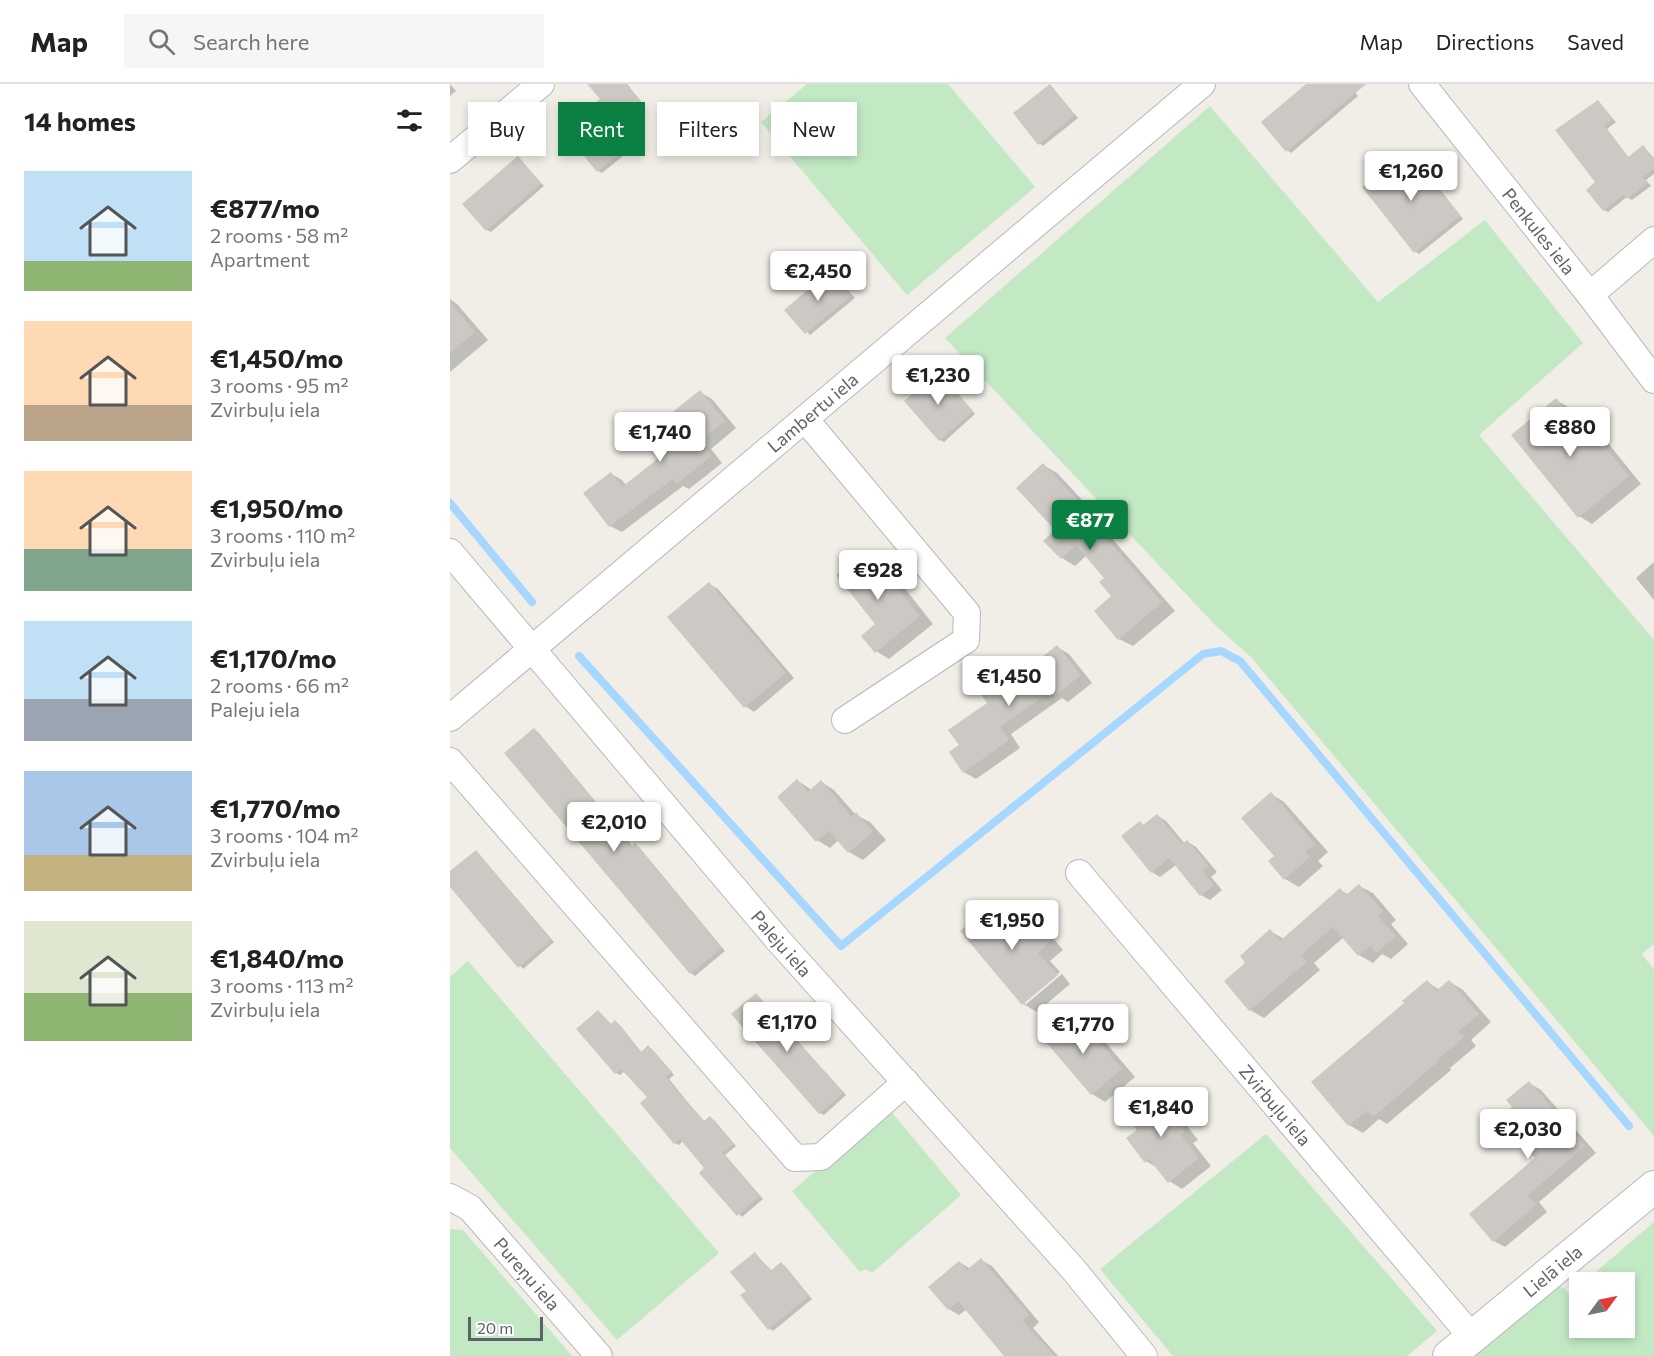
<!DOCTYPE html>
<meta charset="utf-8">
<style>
body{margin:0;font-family:Commissioner,sans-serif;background:#f6f6f6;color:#222;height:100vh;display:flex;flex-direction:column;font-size:22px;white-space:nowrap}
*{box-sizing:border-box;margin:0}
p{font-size:20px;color:#767676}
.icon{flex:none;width:33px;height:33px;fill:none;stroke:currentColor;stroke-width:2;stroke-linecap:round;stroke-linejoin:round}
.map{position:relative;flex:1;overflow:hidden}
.details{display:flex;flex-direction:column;background:#fff;width:450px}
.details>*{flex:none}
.hud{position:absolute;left:18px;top:18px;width:570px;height:54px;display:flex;gap:12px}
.needle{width:39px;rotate:57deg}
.buttons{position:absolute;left:1119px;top:1188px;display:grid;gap:12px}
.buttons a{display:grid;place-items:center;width:66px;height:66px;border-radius:0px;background:#fff;box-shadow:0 3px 9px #0003;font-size:30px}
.scale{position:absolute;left:18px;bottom:15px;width:75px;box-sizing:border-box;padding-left:6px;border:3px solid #5e6167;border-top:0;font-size:16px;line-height:21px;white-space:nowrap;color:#5e6167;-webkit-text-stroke:4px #fff;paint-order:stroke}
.price{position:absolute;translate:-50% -51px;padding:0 14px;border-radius:6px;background:#fff;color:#222;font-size:20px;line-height:39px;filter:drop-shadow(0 2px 3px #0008)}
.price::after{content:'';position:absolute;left:50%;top:36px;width:18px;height:14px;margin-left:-9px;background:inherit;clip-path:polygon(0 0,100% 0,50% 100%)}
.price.current{background:#0b8043;color:#fff}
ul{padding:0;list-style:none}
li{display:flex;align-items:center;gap:18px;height:150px;padding:0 24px}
li span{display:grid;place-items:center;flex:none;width:168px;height:120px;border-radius:0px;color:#555}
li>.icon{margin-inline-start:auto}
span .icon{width:72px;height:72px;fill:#fffc;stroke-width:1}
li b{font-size:26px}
h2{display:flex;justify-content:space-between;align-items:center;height:72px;padding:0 24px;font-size:26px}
.chip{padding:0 21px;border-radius:0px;background:#fff;box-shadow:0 3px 9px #0003;font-size:21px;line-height:54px}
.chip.current{background:#0b8043;color:#fff}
header{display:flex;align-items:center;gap:36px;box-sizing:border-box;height:84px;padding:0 30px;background:#fff;border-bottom:2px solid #e0e0e0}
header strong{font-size:28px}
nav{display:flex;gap:33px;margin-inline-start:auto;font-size:21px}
.search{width:420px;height:54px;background:#f6f6f6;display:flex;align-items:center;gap:15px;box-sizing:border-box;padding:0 21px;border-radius:0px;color:#767676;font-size:22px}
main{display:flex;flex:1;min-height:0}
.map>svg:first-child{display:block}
.green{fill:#c2e8c4}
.shadow{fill:#0003}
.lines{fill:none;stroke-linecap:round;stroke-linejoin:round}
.stream{stroke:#a7d6ff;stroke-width:8}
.building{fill:#ccc8c3}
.minor-casing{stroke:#b7b8bd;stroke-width:28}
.tertiary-casing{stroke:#b7b8bd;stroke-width:34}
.minor{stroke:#fff;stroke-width:26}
.tertiary{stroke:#fff;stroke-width:32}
.labels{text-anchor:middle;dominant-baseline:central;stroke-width:4.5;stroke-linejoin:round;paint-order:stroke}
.street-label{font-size:18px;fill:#5e6167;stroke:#fff}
</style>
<header>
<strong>Map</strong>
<div class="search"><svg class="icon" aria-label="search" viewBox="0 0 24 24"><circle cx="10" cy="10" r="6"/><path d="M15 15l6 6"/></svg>Search here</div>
<nav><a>Map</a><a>Directions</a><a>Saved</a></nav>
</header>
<main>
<section class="details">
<h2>14 homes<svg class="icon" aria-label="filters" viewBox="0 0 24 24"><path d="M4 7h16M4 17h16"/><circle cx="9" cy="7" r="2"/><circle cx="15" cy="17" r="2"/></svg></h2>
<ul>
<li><span style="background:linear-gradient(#bfe0f5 75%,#8fb573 0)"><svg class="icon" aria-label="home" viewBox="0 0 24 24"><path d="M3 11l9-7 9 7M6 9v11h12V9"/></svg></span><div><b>€877/mo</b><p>2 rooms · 58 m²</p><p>Apartment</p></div></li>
<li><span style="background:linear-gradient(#ffd9b3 70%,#b9a48a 0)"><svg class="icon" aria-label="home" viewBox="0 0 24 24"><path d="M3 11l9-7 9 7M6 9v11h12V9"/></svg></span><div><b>€1,450/mo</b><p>3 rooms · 95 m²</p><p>Zvirbuļu iela</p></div></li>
<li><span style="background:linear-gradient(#ffd9b3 65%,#7fa58c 0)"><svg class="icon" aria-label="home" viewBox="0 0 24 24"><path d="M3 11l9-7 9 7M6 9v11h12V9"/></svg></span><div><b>€1,950/mo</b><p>3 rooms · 110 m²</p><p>Zvirbuļu iela</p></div></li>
<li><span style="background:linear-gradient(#bfe0f5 65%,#9aa5b1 0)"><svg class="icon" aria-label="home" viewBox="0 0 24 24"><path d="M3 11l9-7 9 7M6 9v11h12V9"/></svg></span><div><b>€1,170/mo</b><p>2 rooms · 66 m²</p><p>Paleju iela</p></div></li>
<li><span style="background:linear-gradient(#a9c7e8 70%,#c2b280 0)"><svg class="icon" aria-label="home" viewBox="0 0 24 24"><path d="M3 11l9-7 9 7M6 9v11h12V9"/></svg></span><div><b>€1,770/mo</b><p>3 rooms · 104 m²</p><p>Zvirbuļu iela</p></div></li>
<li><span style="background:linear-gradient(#dfe7d0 60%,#8fb573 0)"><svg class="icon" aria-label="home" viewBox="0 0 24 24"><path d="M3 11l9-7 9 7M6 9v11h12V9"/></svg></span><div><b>€1,840/mo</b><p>3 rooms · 113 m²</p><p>Zvirbuļu iela</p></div></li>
</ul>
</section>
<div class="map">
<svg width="1204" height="1272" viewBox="0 0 1204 1272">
<rect width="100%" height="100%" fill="#f0eee6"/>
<path class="green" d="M357,0h141l87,103 -128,108 -146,-173z
M760,22l168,196 107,-82 98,123 -104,92 175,205v304l-12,10 12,16v166l-403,-479 -34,-30 -272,-289z
M18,877l251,292 -102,87 -167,-192v-171z
M439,1025l72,86 -89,78 -6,-4 -6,3 -68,-81z
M816,1050l171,197 -30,25h-234l-73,-87z
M1204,1138v134h-186l87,-72 10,5 4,6 10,-9 1,42h44v-46h-40z
M0,1145l13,1 109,126h-122z"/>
<path class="shadow" d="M0,0l6,7 -6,5z
M156,0h21l16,20 -17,14 17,22 -41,33 -4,-2 4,-72z
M858,0h40l10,12 -67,57 -4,-3z
M600,1l28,33 -35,28 -4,-3z
M1148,18l18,20 -9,7 22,29 15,-11 10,11v16l-8,6 5,6 -19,14 -5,-3 -19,15 -4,-2 -6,-27z
M959,69l4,2 50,64 -44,35 -4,-3z
M68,74l26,28 -53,46 -4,-2z
M381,188l24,26 -45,37 -24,-25z
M0,215l7,5 31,36 -38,32z
M492,291l33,39 -31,28 -4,-2z
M250,308l12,7 24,29 -25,21 11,14 -33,26 -6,-3 -61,46 -12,-6 1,-52 11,6 4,5 46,-34 14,-18z
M1106,316l14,8 15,18 15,7 41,51 -49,40 -13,-8z
M593,381l14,8 55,59 -3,3 66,76 -42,35 -14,-7 -6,-43 -7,-18 -19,-23 -12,11 -13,-8z
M411,473l9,6 4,-3 14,7 45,57 -44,35 -13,-8 1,-27z
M1204,478v38l-18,-22z
M259,500l9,5 76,89 -40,34 -9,-6z
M607,563l12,7 23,29 -24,19 -6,-4 -51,36 9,14 -44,31 -12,-7 -3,-27 28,-42 13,-24 9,5z
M84,646l4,2 95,115 2,-2 4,2 86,104 -30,25 -4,-3z
M348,697l14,9 9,-8 13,8 22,25 14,7 16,18 -23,20 -14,-8 -10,-12 -9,8 -13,-8z
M821,710l13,8 44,50 -10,9 5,5 -24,21 -14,-8 -9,-23z
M708,732l8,5 19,23 3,-2 8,5 21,25 -6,5 11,13 -12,10 -9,-5 -25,-30 -16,12 -8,-5 -12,-49 5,3z
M26,767l78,91 -31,27 -73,-84v-12z
M909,802l14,7 23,27 -5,4 17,20 -17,15 -9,-5 -9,9 -14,-8 -15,-18 -30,26 6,7 -56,48 -14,-8 -24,-28 22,-19 22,-32 14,8 56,-49 9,5z
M543,821l14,8 10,12 11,-9 14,8 21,26 -13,11 10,11 -35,29v4l37,-31 8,10 -33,28 -14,-8z
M977,898l13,8 10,-8 13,8 28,32 -20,18 5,6 -26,22 1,2 -64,54 -8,-5 -16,14 -14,-8 -36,-43 93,-79z
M306,911l90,100 -22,20 -4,-2z
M149,928l13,13 3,-3 4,2 23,29 6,-6 4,2 22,26 -5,4 21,26 15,17 5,-4 4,2 22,26 -11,9 38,44 -21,18 -41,-44 5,-4 -23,-28 -4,4 -4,-2 -26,-45 -24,-27 -5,4 -4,-2z
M627,932l13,8 45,53 -30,25 -13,-8z
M1079,999l12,7 55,63 -57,49 8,10 -42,35 -11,-6 43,-82 -23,-52z
M711,1010l14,8 14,18 -4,3 13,17 -5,3 18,23 -29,23 -13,-8 -10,-12 -13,-8 -7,-31z
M305,1170l17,17 9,-7 4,2 27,33 -39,32 -4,-3z
M531,1176l11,6 47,56 -6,6 25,28h-52l-39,-47 -8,6 -10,-6 10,-47 12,7z"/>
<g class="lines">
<path class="stream" d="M0,419l82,99
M129,572l262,290 362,-292 18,-3 19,10 389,465"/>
</g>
<path class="building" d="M137,0h39l14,17 -17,14 18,22 -44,35 -35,-43 38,-30z
M600,0l25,31 -37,30 -25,-32z
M856,0h60l-80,68 -25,-30z
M1148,16l15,19 -9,7 24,31 15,-12 11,14v10l-11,8 5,6 -21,16 -4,-4 -20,16 -17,-21 9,-8 -40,-52z
M959,67l51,65 -46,37 -52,-66z
M68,72l23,27 -55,48 -24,-27z
M381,186l21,25 -47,39 -21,-24z
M0,218l25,30 -25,21z
M488,287l35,40 -34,30 -35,-40z
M250,306l25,31 -25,20 11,15 -34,28 -4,-5 -64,48 -26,-34 28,-21 11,15 47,-37 -3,-4 17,-13 -14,-18z
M1106,314l24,30 6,-4 43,52 -51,42 -67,-83z
M593,379l56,61 -3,2 66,76 -44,38 -24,-29 17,-15 -12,-14 5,-4 -28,-33 -15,14 -18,-18 12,-11 -39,-42z
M411,472l6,7 7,-5 46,58 -45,37 -14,-17 14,-12 -39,-49z
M259,498l77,91 -42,35 -77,-91z
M607,561l24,30 -26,21 -4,-5 -51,36 9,13 -46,33 -14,-21 10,-7 -11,-15 39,-27 -7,-10 22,-16 6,8z
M84,644l98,118 3,-3 87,105 -32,26 -186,-221z
M347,695l11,13 13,-12 31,37 4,-5 17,20 -25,21 -19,-22 -13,11 -39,-45z
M821,708l44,52 -10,8 5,5 -26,23 -16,-19 6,-5 -33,-38z
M707,730l25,30 5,-4 22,26 -6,5 11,14 -14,11 -31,-38 -18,15 -30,-37 19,-15 3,4z
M26,766l75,90 -33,28 -68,-81v-16z
M909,800l24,27 -5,5 18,20 -20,17 -6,-7 -12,10 -25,-29 -32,28 6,7 -58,49 -25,-30 21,-18 -5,-7 30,-27 10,12 60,-53 6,7z
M543,819l20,24 15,-13 23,27 -13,12 20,22 -36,30 -62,-74z
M977,896l9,11 13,-11 30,34 -21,18 6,5 -27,23 2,1 -66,56 -6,-6 -19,15 -37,-44 93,-79 -2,-2z
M306,909l87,100 -24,21 -88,-100z
M148,926l13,14 4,-4 26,32 7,-7 24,27 -6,5 20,24 18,20 6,-5 23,28 -11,9 38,43 -23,20 -38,-43 5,-5 -24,-29 -6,5 -34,-41 7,-6 -26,-28 -6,5 -39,-45z
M626,930l46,55 -31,26 -46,-54z
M1079,997l56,65 -57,49 8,10 -43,37 -24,-28 66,-56 -35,-40 12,-11 -6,-7z
M711,1008l16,20 -4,3 12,16 -4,4 18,23 -31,25 -19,-24 -4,4 -19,-25 11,-8 -9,-11z
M305,1168l15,19 11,-9 28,34 -41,34 -28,-35 6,-4 -16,-19z
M531,1174l48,57 -6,6 32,35h-51l-46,-55 -10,9 -20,-23 31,-26 8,9z"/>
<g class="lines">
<g class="minor-casing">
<g id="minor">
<path id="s1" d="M972,0l168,211 64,85"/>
<path d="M0,76l91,-76"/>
<path d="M1140,211l64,-55"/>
<path d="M355,335l162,194 -1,27 -121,80"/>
<path id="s2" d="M0,468l328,388 295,329 71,87"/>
<path id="s3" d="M0,634l752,-634"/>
<path d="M0,677l345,397 26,-1 85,-75"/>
<path id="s4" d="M629,789l393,464"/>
<path id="s5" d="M0,1113l20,11 129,148"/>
</g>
</g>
<g class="tertiary-casing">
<g id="tertiary">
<path id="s6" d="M999,1272l205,-169"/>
</g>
</g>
<use href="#minor" class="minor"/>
<use href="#tertiary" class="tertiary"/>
</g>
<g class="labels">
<g class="street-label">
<text stroke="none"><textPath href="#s1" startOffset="188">Penkules iela</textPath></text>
<text stroke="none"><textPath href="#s3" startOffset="474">Lambertu iela</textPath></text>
<text stroke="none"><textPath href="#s2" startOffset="513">Paleju iela</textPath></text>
<text stroke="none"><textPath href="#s4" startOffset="304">Zvirbuļu iela</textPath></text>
<text stroke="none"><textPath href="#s6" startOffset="134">Lielā iela</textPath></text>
<text stroke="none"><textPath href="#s5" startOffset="110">Pureņu iela</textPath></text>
</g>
</g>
</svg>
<div class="buttons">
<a><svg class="needle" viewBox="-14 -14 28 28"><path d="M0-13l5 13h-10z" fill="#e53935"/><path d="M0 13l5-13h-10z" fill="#767676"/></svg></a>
</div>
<div class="scale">20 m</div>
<b class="price" style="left:961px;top:118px">€1,260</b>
<b class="price" style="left:368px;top:218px">€2,450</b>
<b class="price" style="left:488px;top:322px">€1,230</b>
<b class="price" style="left:1120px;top:374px">€880</b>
<b class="price" style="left:210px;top:379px">€1,740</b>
<b class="price current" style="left:640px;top:467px">€877</b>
<b class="price" style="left:428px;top:517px">€928</b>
<b class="price" style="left:559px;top:623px">€1,450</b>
<b class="price" style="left:164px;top:769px">€2,010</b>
<b class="price" style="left:562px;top:867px">€1,950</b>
<b class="price" style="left:337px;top:969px">€1,170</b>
<b class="price" style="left:633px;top:971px">€1,770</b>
<b class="price" style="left:711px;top:1054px">€1,840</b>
<b class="price" style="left:1078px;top:1076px">€2,030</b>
<div class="hud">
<a class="chip">Buy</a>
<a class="chip current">Rent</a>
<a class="chip">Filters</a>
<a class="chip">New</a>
</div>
</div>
</main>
